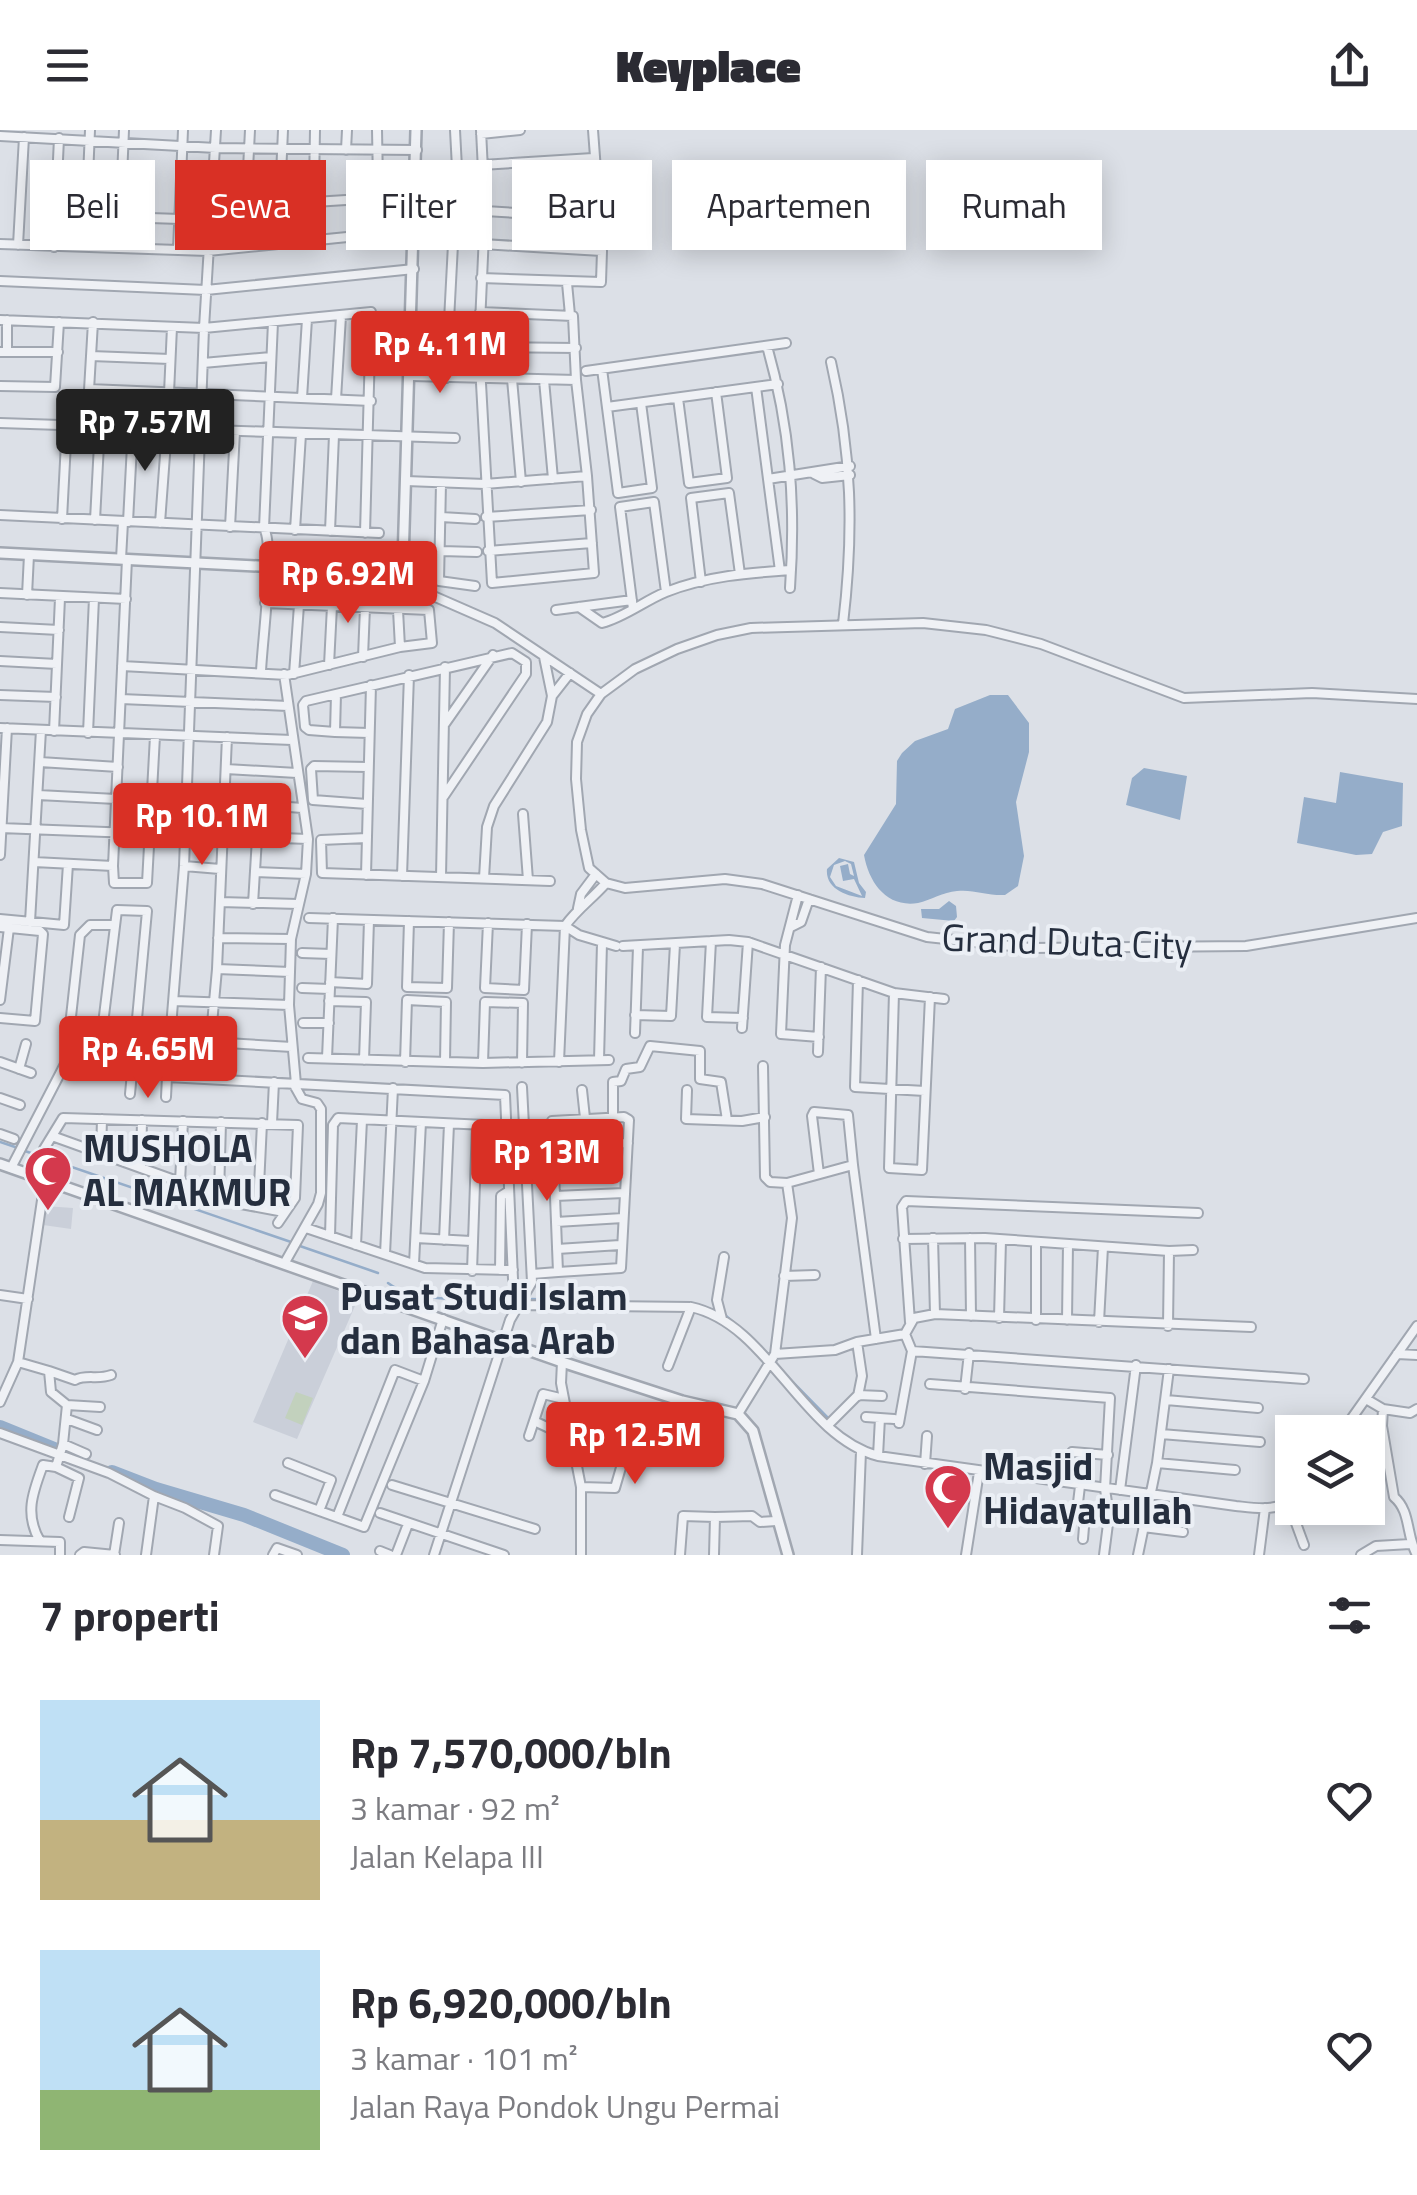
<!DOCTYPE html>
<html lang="id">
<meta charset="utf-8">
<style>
body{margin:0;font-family:"Titillium Web",sans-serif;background:#f7f7f7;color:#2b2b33;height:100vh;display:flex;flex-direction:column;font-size:38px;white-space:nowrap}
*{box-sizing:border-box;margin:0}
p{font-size:32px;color:#7c7c81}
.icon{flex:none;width:55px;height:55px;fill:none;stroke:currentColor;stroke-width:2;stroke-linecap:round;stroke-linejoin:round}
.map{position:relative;height:1425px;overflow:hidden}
.details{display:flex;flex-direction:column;background:#fff;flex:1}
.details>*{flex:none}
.hud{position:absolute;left:30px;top:30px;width:1358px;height:90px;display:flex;gap:20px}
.tools{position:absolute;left:1275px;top:1285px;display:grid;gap:20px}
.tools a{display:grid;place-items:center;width:110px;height:110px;border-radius:0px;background:#fff;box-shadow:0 5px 25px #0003;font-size:50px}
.price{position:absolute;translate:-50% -85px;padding:0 22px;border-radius:10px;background:#d93025;color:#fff;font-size:32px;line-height:65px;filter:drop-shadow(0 2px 5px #0008)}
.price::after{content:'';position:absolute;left:50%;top:60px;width:30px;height:22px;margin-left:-15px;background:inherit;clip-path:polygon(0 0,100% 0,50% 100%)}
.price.on{background:#222;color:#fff}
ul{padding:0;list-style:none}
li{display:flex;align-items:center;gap:30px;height:250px;padding:0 40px}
li span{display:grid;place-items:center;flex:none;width:280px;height:200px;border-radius:0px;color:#555}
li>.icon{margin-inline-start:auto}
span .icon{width:120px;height:120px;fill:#fffc;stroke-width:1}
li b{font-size:42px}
h2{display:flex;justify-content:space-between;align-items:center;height:120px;padding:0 40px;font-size:42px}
.tag{padding:0 35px;border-radius:0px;background:#fff;box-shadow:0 5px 25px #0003;font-size:35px;line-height:90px}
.tag.on{background:#d93025;color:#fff}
header{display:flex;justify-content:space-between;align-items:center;height:130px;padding:0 40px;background:#fff;font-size:45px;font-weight:800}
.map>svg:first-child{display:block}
.built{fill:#cacfd9}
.green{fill:#c2d1bd}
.water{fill:#95adc9;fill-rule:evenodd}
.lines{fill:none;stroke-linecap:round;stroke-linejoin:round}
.stream{stroke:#95adc9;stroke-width:2.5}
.river{stroke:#95adc9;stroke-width:14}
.minor-casing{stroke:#a1a7b1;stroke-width:12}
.tertiary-casing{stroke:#a1a7b1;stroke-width:14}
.minor{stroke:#eff1f5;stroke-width:8}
.tertiary{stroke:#eff1f5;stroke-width:9}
.labels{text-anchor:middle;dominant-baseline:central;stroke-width:8;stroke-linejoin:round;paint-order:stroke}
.street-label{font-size:38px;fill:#252e3e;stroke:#ebeff5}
.poi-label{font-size:38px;font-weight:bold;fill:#252e3e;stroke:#ebeff5;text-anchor:start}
</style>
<header><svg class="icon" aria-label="menu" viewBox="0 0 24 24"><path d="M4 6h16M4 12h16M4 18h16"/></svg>Keyplace<svg class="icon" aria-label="share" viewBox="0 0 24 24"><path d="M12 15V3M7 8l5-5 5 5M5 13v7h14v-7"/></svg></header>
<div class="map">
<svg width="1417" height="1425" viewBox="0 0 1417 1425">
<rect width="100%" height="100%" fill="#dce0e7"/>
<path class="built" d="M45,1076l28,2 -2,21 -28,-4z
M313,1151l45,18 -61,140 -44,-17z"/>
<path class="green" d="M296,1262l17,6 -11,27 -17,-7z"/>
<path class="water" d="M990,565h18l21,28v29l-13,50 8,54 -6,30 -13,9c-17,1 -32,-6 -48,-4 -14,1 -26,9 -39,12 -31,5 -49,-20 -54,-48l32,-51 1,-43 5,-8 13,-12 33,-12 7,-20z
M1144,638l43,8 -7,44 -54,-15 6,-27z
M1340,642l63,11 -1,43 -19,6 -11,22 -16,1 -59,-12 7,-46 32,6z
M839,728l15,4 5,21 7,9 -1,6c-17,-1 -40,-9 -38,-29zM845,731l6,3 3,12 -4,-2 -2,-10 -8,2 3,15 11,-2 8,17 -26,-10 -6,-9 4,-12z
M949,771l7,5 1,11 -3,4 -32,-3 -1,-9h18z"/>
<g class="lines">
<path class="stream" d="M0,1012l18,6
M25,1021l266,91
M297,1115l81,28
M388,1153c27,21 91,16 124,15
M532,1169l88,3
M698,1176l16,4
M725,1185l20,17
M778,1237l50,51"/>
<path class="river" d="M0,1297l64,26
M112,1342l44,17 88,26 99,40"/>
<g class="minor-casing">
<path id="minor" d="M216,0l-12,198 -20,538 -17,211 338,18 8,184
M377,0l2,104
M481,0l4,81 -6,136 13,236 102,-10 -7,-97
M481,4l39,-4
M0,6l216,12 201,2
M346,20l1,-20
M562,31l3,57
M417,39l176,-11
M314,72l64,-4
M485,81l116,7
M120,87l60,2
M313,111l2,-111
M0,114l208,7 179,-18
M278,114l5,-114
M482,114l120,7 -9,-121
M18,115l6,-108
M54,117l5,-109
M85,117l5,-117
M244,117l6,-117
M119,118l5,-118
M178,120l5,-120
M481,148l120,4 1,-31
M0,151l206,9 208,-21
M567,153l3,32
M480,182l93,4 3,64
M0,190l204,8 167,-16 -6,221
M767,216c23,81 29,158 23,242
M479,217l97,1
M0,222h58
M7,222v-32
M91,226l79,3
M831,232c21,91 23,169 12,262
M203,233l68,-6
M602,239l16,124 34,-5 -11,-85
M586,241l200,-28
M446,248l11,-210 -2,-38
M512,249l9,103
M544,250l9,99
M0,256l55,1 4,-65
M756,257l24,184
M89,259l282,12
M169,263l3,-66
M302,268l5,-79
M678,268l11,85 38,-5 -11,-86
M336,269l5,-83
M607,277l171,-23
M0,293l455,15
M87,294l6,-102
M814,344l8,4 28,-3
M768,349l82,-13
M406,351l79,3 102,-8 -11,-96 -165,-4
M441,353l-2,98 36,5
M0,385l379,18
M441,387l34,2
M486,387l105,-7
M62,389l5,-96
M95,390l5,-95
M128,392l5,-96
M160,393l7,-95
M230,397l5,-96
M295,400l6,-96
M330,401l4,-96
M441,421l36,1
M488,421l104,-8
M121,429l2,-37
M127,429l-14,307 1,17h33l8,-147
M403,432l19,28
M387,442l12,9 96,42 106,71 -14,20 -10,28 -1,37 5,51 8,38 17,15 19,5 100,-9 37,5 165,53 103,11 216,-2 171,-28
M701,452l-10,-84 38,-5 11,81
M0,463l126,6
M27,465l2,-40
M265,473l164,7 3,33 -32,4
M579,477l23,16c23,-6 42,-22 64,-31 40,-16 83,-19 125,-22
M633,479l-13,-102 34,-5 12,90
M556,480l76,-10
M0,497l59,3
M363,527l2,-50
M0,531l57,3
M329,535l3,-59
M122,536l165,9 113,-28 -2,-37
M261,542c1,-29 14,-123 3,-144l9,-206
M284,544l24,165 -2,35 -15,65 -2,66 7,79
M294,544l5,-69
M336,564l-1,38 34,1
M601,564l34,-25 42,-20 40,-14 34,-7 172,-5 63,7 55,14 143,54 128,-5 105,6
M0,565l56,2
M552,566l18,-23
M121,569l167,7
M444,595l49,-70
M0,598l292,12
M54,601l6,-133
M335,602l-26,-2 -4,-3 -2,-22 3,-4 206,-48 14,9v12l-82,122
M88,603l6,-135
M40,632l78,5
M226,639l71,4
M38,665l78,4
M224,672l78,6
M367,674l-54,-4 -2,-31 3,-3 54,1
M523,684l5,66
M0,698l185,7
M223,706l85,3
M367,708l-46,2 1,33 228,8
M0,725l7,-127
M34,732l79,4
M184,736l36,3
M255,742l51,2
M366,745l5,-190
M402,746l7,-201
M441,747l4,-210
M484,748l3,-51 7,-21 53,-84 5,-26 -8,-39
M798,765l-13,50 -4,89 38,3
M220,772l78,2
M253,774l4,-66
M578,778l3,-14 15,-20
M309,788l256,8 14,9 37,11
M0,789l64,6 4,-61
M409,791l-2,66 40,1 2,-66
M30,792l11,-192
M488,793l-3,65 39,2 3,-66
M0,797l40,4 3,3 -8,87 -35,-3
M791,797l10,-5 8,-23
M218,808l73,1
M711,811l-4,76 36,1
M623,816l106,-6 19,2 146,51 50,6
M302,823l29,1
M217,839l73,3
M858,850l-3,107 70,4
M330,852l37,2 2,-64
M302,858l28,1
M894,863l-5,175 33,2 8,-173
M0,870l9,-72
M174,871l115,4
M329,871l37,1 -2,58
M635,885l36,1 4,-72
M303,893h26
M70,898l65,9
M742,898l6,-86
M102,902l15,-122 30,1 -17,183
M635,903l3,-86
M210,912l82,5
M818,922l3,-85
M308,928l175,5 126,-3
M327,928l6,-140
M599,930l3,-117
M0,932l31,11
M66,932l14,-127 10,-10h24
M405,932l2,-62 39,2 -1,60
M559,932l6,-136c12,-17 27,-27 41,-43
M483,933l2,-61 38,1 -1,60
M763,936l2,111 5,5 17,1 5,35 -17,136
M19,939l7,-25
M207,949l10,-110 10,-232
M582,960l3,28
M687,960l-1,29 56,2 23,-4
M166,967l1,-20
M0,968l20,7
M613,987v-35l8,-1 5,-12 14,-2 10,-21 50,5v28l21,3 6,38
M624,987l5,3 -8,148 -63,4 -6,-151z
M272,993l2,-41
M0,1004l14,5
M52,1006l189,68 43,8
M553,1015l75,-2
M44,1019l19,-31 235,7 -3,73 -17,25
M101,1024l1,-35
M11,1038l55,-106 65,7
M141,1038l1,-48
M526,1043l99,-6
M819,1044l-7,-58 2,-4 34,3 5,50
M180,1052l3,-61
M787,1053l66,-18 23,174
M219,1066l2,-74
M555,1066l69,-3
M258,1077l4,-84
M556,1092l67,-4
M309,1099l116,39 88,2
M330,1106l3,-111 5,-7 168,8
M416,1108l55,3
M933,1108l2,76
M970,1108l1,78
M903,1109l82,-1 184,13 -1,75
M444,1110l5,-116
M1036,1112v78
M356,1115l6,-125
M557,1119l63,-4
M1169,1121l24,-1
M385,1124l8,-166
M284,1134l34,-60 3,-11v-84l-4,-6 -15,-4 -9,-16
M414,1134l7,-142
M500,1140l1,-74 8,-5
M472,1141l5,-146
M532,1144l26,-2
M784,1146l31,-1
M0,1165l28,4
M518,1175l173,2c78,17 110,128 187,149l358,50c19,2 41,6 56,-7
M999,1188l2,-78
M722,1189l-5,-19 7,-43
M1067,1190l1,-76
M910,1192l-8,-115 4,-6 292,12
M1099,1192l4,-75
M1251,1197l-316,-13 -21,4 -9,16 7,17 392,28
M857,1212l5,34 -4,20
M1397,1224l20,1
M562,1232l-1,21 20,104v68
M668,1236l23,-59
M49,1241l26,9c11,-6 23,0 36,-5
M930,1254l180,14 -5,91 4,27 -5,39
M965,1259l4,-36
M1366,1269l17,10 -1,17 12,71c17,14 12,39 23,58
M1166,1270l92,8
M0,1272l18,-40
M67,1275l33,2
M1383,1279l27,4 7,-4
M738,1284l37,-60 60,-4 22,-8 48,-8
M679,1285l3,-14
M866,1287l28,2
M67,1289l30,11
M534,1291l30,14
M899,1293l13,-72
M827,1296l31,-31 24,1
M1342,1302l75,-106
M0,1303l109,40 45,23 -8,59
M1161,1304l99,8
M529,1306l14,-42 21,5
M63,1314l23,10
M1072,1322l36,3
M878,1326l2,-38
M288,1333l43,17 -12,31
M1157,1333l78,7
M925,1334l2,-28
M56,1337l23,11 -10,39
M392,1355l143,44
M1080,1356l-3,25 9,3
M581,1357l34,1 7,-24 13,1 17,-38
M1120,1360l16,-125
M275,1365l89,32 60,-146 19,-62
M154,1366l31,12 33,18 -4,29
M1290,1377l14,38
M1292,1378l67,10
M380,1383l124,42
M337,1387l58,-147 29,11
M715,1387l37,-1 8,6 16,-1
M1143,1397l40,5
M1083,1409l2,-24 24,1
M0,1410l60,2v13
M40,1411c-16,-27 -7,-49 3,-76l13,2 7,-23 4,-39 -16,-13 -2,-21 -31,-9 27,-182
M380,1421l10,4
M80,1425l4,-3 31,3
M114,1425l5,-32
M273,1425l4,-7 20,7
M396,1425l12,-31
M434,1425l76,-235 22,-38 -10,-195
M680,1425l3,-39 32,1 -1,38
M857,1425l4,-104
M966,1425l13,-83
M1138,1425l19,-92 12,-94
M1259,1425l6,-47
M1361,1425l15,-9 34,-2"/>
</g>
<g class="tertiary-casing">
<path id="tertiary" d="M0,423l377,19 23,-5 3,-5 13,-432
M0,1034l562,198 120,39 56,13 15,17 35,124"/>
</g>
<use href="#minor" class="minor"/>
<use href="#tertiary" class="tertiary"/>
</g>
<defs>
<g id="mosque-pin" transform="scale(2.5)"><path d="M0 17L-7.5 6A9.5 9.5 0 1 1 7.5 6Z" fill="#d4394d" stroke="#ebeff5"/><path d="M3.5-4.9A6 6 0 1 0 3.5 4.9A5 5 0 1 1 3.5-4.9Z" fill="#fff"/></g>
<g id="university-pin" transform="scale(2.5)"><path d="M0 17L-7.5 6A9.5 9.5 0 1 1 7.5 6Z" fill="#d4394d" stroke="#ebeff5"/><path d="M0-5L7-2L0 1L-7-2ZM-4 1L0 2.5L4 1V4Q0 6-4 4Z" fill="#fff"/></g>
</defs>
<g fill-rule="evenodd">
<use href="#mosque-pin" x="48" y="1040"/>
<use href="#university-pin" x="305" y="1188"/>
<use href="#mosque-pin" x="948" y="1358"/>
</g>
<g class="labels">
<g class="street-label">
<text transform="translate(1067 811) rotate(2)">Grand Duta City</text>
</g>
<g class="poi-label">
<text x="83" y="1018">MUSHOLA<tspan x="83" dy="44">AL MAKMUR</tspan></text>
<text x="340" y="1166">Pusat Studi Islam<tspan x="340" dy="44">dan Bahasa Arab</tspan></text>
<text x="983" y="1336">Masjid<tspan x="983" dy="44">Hidayatullah</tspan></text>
</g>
</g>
</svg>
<div class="tools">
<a><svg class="icon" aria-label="layers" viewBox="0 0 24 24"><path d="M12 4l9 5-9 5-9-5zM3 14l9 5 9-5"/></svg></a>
</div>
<b class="price" style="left:440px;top:266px">Rp 4.11M</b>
<b class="price on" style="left:145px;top:344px">Rp 7.57M</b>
<b class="price" style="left:348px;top:496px">Rp 6.92M</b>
<b class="price" style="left:202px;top:738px">Rp 10.1M</b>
<b class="price" style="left:148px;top:971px">Rp 4.65M</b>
<b class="price" style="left:547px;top:1074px">Rp 13M</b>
<b class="price" style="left:635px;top:1357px">Rp 12.5M</b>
<div class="hud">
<a class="tag">Beli</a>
<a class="tag on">Sewa</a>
<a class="tag">Filter</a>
<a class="tag">Baru</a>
<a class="tag">Apartemen</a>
<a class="tag">Rumah</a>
</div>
</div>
<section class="details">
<h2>7 properti<svg class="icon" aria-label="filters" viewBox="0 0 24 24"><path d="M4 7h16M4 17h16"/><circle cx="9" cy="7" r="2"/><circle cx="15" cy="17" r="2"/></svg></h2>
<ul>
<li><span style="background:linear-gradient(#bfe0f5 60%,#c2b280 0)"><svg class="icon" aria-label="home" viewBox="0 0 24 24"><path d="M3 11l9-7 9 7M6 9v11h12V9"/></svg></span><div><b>Rp 7,570,000/bln</b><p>3 kamar · 92 m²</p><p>Jalan Kelapa III</p></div><svg class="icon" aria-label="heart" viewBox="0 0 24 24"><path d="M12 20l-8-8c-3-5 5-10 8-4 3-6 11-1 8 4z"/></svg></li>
<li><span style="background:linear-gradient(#bfe0f5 70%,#8fb573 0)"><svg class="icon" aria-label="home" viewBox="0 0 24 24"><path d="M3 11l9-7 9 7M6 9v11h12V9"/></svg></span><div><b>Rp 6,920,000/bln</b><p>3 kamar · 101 m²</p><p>Jalan Raya Pondok Ungu Permai</p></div><svg class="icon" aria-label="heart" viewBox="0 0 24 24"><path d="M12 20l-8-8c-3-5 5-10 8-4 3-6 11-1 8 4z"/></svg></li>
</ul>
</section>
